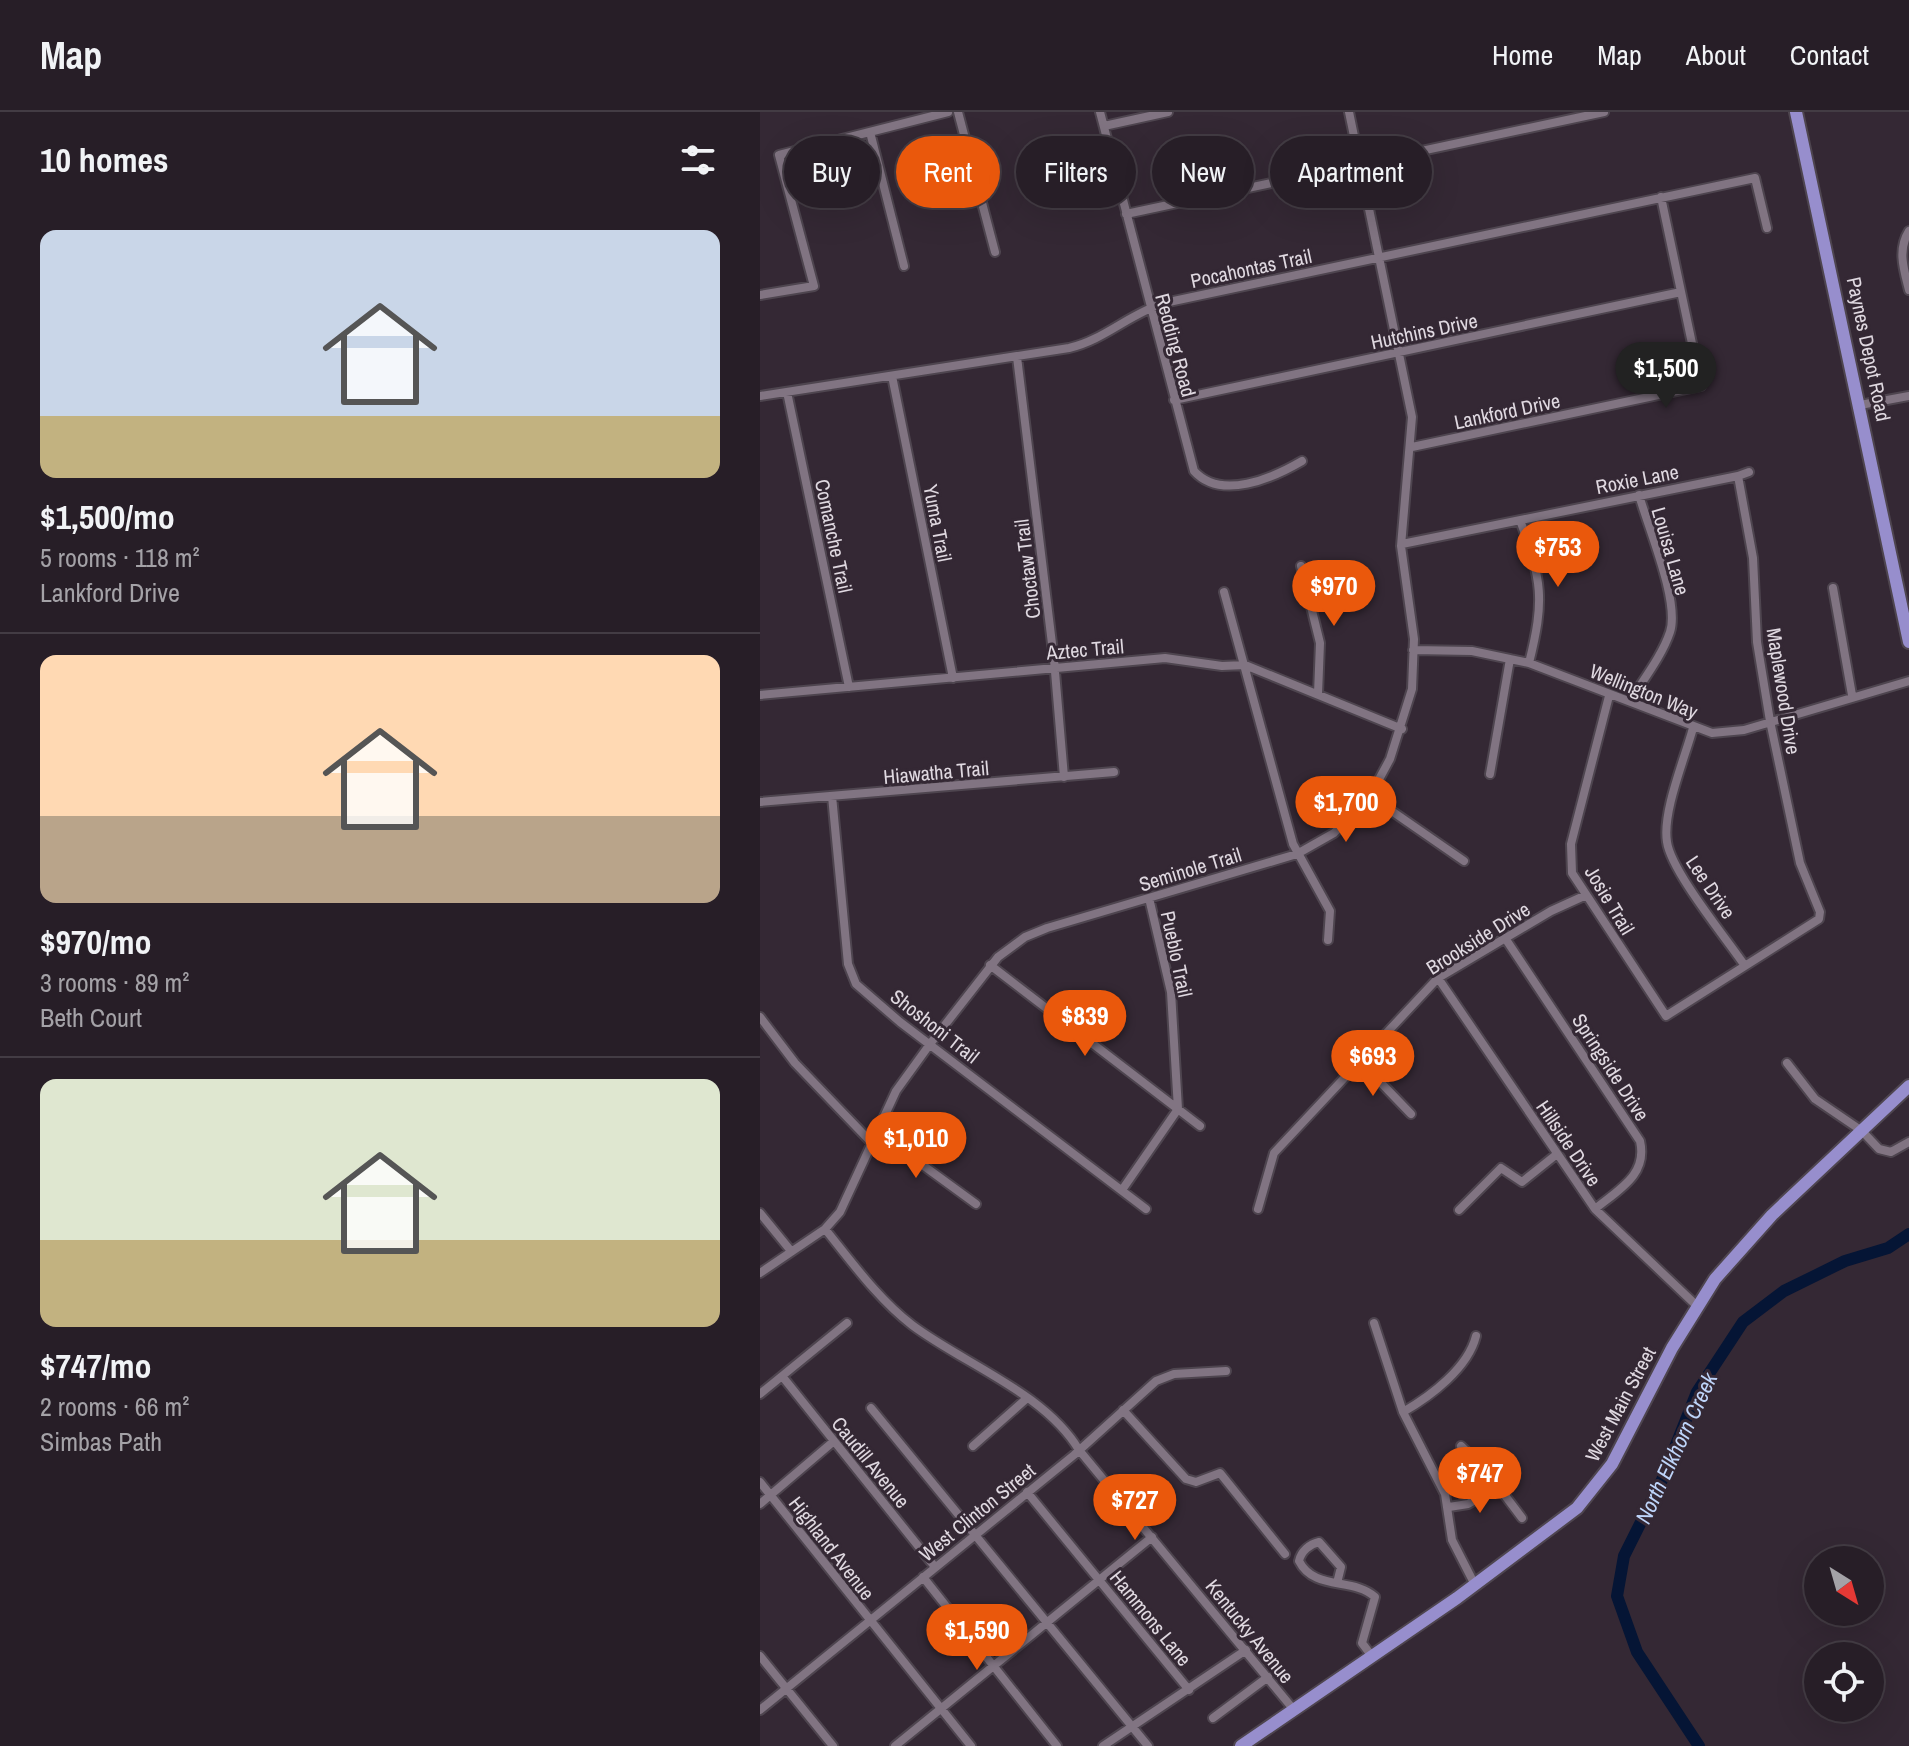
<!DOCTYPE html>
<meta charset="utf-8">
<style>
body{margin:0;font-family:"Archivo Narrow",sans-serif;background:#2f272f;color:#f1f3f6;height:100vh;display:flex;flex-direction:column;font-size:30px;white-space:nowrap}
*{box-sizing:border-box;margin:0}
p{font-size:26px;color:#a4a2a7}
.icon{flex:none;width:44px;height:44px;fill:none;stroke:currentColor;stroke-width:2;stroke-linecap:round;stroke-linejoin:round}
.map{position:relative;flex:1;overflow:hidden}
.details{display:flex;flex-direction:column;background:#271e27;width:760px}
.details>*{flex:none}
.banner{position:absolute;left:24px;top:24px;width:760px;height:72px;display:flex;gap:16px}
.needle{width:52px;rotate:143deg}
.buttons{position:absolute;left:1044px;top:1434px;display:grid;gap:16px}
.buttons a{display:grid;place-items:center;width:80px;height:80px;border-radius:50%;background:#271e27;box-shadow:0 8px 32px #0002,0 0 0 2px #433c44;font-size:40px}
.price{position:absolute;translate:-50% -68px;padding:0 18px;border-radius:28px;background:#ea580c;color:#fff;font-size:26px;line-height:52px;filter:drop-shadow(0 2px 4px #0008)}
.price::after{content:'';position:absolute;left:50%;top:48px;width:24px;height:18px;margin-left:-12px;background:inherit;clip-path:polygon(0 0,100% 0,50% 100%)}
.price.active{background:#222;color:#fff}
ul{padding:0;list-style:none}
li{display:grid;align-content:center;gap:16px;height:424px;padding:0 40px}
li+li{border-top:2px solid #433c44}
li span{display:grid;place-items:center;height:248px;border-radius:16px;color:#555}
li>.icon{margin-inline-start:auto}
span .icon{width:144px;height:144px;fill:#fffc;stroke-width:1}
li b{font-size:34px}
h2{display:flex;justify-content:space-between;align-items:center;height:96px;padding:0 40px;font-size:34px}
.chip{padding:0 28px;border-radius:36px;background:#271e27;box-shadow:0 8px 32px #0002,0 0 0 2px #433c44;font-size:28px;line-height:72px}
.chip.active{background:#ea580c;color:#fff}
header{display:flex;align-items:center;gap:48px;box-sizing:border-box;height:112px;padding:0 40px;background:#271e27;border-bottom:2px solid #433c44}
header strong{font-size:38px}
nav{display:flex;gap:44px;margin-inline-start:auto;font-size:28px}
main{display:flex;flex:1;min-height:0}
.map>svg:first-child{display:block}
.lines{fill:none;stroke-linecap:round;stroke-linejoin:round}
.river{stroke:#051535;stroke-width:12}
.minor-casing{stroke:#4e454f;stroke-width:12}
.primary-casing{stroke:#4e454f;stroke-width:16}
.minor{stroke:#817482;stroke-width:8}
.primary{stroke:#978ecd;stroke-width:12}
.labels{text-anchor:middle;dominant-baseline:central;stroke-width:6;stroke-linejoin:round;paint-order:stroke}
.street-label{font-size:20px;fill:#e0d9e1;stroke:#342834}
.water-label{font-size:22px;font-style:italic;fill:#bed4f9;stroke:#342834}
</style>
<header>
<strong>Map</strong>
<nav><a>Home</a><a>Map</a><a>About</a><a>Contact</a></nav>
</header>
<main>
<section class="details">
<h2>10 homes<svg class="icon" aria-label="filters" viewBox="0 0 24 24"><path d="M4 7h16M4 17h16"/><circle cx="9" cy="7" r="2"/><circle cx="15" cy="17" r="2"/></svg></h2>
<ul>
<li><span style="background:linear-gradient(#c9d6e8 75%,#c2b280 0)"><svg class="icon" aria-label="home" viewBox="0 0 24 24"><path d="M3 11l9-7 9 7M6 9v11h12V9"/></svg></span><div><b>$1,500/mo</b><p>5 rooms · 118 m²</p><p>Lankford Drive</p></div></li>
<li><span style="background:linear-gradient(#ffd9b3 65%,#b9a48a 0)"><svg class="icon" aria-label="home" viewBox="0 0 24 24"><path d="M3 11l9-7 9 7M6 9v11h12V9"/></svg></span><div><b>$970/mo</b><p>3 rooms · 89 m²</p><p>Beth Court</p></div></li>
<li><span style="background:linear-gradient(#dfe7d0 65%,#c2b280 0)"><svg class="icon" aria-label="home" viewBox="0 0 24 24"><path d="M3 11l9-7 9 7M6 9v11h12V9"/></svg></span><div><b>$747/mo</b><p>2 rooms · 66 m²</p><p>Simbas Path</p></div></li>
</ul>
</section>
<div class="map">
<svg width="1149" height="1634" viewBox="0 0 1149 1634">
<rect width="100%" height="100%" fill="#342834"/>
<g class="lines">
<path class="river" d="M939,1634l-62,-94 -20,-56 7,-40 38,-76 35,-88 46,-70 41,-31 61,-30 43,-13 21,-14"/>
<g class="minor-casing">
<path id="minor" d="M198,0l37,140
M340,0l94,359c27,30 79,7 108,-10
M344,14l64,-14
M110,20l34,134
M366,102l478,-102
M1149,119c-12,19 -5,39 0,59
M0,183l54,-9 -35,-131 169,-43
M257,245l37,303 10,117
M132,264l61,302
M27,280l62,295
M0,284l309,-48c35,-8 60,-34 95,-45l591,-125 12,50
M414,288l507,-108
M1100,293l49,-9
M652,335l289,-61 -40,-189
M760,408c22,61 25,79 9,143
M642,432l336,-68
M541,454l19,77 -2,51
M1073,476l19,107
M464,480l69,252 37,67 -2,29
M653,538l59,1 57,12 183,70 32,-3 165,-49
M0,583l405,-37 57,8 23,-1 157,64
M849,584l-38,148 1,29 94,143 153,-97 1,-7 -20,-49 -30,-142 -13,-79 -4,-84 -15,-82 11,-4
M870,589c13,-21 32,-45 40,-69 10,-30 -22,-105 -31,-137
M933,616c-8,30 -31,84 -26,114 4,29 59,96 78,124
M730,662l20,-115
M72,684l16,168 8,20 44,38 246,187
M610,684l94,65
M0,690l354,-30
M745,826l135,203c8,34 -22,49 -45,68
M230,853l210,161
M678,866l157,231 102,97
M0,905l35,46 76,79
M599,948l52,54
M1027,951l28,36 47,32 17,18 12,3 18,-10
M116,1019l100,73
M362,1078l56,-81 -7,-117 -22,-94
M498,1097l16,-56 164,-175 113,-67 33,-15
M699,1098l42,-42 21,14 35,-28
M0,1101l31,38
M65,1117c26,32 53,70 87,96 52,39 133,68 167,125l215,260
M0,1161l65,-44 15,-17 56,-121 34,-47 68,-87 27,-20 22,-9 250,-74 37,-21 36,-37 20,-37 22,-70 2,-50 -13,-93 11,-129 -63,-305
M614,1211l29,89 42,82 7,46 23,45
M22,1264l153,191
M0,1282l87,-71
M111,1296l277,338
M363,1298l63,69 10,3 24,-9 65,81
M643,1300c28,-16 65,-44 73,-76
M213,1334l53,-47
M701,1334l24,23 37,49
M0,1370l211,264
M267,1380l162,198
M0,1392l74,-63
M689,1395l19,-3 30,-17
M163,1465l134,169
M577,1471l4,-16 -22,-25c-9,2 -18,9 -20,19 15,30 54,16 76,36l-13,46 9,12
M0,1544l73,90
M0,1598l314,-255 82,-74 18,-7 52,-3
M453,1606l55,-41
M135,1634l257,-209
M343,1634l143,-96"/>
</g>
<g class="primary-casing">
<path id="primary" d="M1036,0l113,530
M481,1634l216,-148 120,-90 35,-44 60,-116 43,-69 57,-64 137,-129"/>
</g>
<use href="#minor" class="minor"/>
<use href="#primary" class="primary"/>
</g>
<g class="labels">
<g class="street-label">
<text transform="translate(491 156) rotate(-12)">Pocahontas Trail</text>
<text transform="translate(664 219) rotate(-12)">Hutchins Drive</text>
<text transform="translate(416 233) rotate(75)">Redding Road</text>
<text transform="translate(1109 237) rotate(78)">Paynes Depot Road</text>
<text transform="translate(747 299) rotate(-12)">Lankford Drive</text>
<text transform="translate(877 367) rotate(-11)">Roxie Lane</text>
<text transform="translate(178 411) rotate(79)">Yuma Trail</text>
<text transform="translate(74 424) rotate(78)">Comanche Trail</text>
<text transform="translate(911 439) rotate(74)">Louisa Lane</text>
<text transform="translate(267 457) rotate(-97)">Choctaw Trail</text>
<text transform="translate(325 537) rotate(-5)">Aztec Trail</text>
<text transform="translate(884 579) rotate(22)">Wellington Way</text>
<text transform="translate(1024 579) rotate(81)">Maplewood Drive</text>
<text transform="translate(176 660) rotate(-5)">Hiawatha Trail</text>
<text transform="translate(430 757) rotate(-17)">Seminole Trail</text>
<text transform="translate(951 775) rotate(56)">Lee Drive</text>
<text transform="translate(850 788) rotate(59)">Josie Trail</text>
<text transform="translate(718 826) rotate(-32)">Brookside Drive</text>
<text transform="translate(417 842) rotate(78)">Pueblo Trail</text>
<text transform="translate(175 914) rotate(38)">Shoshoni Trail</text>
<text transform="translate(851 955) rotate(57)">Springside Drive</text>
<text transform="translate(809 1031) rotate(56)">Hillside Drive</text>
<text transform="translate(860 1292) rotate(-62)">West Main Street</text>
<text transform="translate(111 1350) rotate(51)">Caudill Avenue</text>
<text transform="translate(217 1400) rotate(-39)">West Clinton Street</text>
<text transform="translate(72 1436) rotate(52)">Highland Avenue</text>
<text transform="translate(391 1506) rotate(51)">Hammons Lane</text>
<text transform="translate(490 1519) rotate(51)">Kentucky Avenue</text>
</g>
<g class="water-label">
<text transform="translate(916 1336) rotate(-65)">North Elkhorn Creek</text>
</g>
</g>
</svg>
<div class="buttons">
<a><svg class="needle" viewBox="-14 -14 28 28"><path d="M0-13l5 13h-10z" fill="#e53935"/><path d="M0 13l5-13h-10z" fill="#a4a2a7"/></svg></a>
<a><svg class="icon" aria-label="locate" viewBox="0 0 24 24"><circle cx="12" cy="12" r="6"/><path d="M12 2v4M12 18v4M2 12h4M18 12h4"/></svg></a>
</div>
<b class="price active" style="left:906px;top:298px">$1,500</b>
<b class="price" style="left:798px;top:477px">$753</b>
<b class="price" style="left:574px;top:516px">$970</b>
<b class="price" style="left:586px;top:732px">$1,700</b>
<b class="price" style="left:325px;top:946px">$839</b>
<b class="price" style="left:613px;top:986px">$693</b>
<b class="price" style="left:156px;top:1068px">$1,010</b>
<b class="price" style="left:720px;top:1403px">$747</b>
<b class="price" style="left:375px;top:1430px">$727</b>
<b class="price" style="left:217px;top:1560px">$1,590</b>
<div class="banner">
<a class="chip">Buy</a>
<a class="chip active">Rent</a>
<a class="chip">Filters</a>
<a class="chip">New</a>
<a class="chip">Apartment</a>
</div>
</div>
</main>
